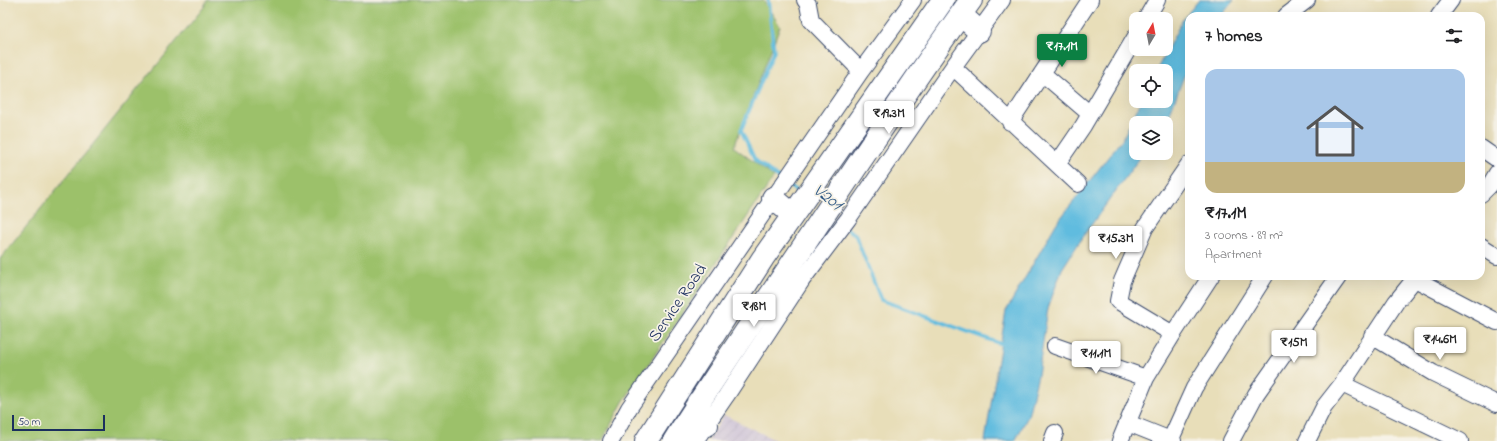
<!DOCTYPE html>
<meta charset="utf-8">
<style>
body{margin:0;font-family:"Indie Flower",sans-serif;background:#f6f6f6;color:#202124;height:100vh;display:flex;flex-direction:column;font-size:15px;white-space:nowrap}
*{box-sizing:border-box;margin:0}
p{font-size:13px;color:#757577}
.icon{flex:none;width:22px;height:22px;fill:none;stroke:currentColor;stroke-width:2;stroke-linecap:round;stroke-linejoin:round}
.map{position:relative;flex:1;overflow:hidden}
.drawer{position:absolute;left:1185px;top:12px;width:300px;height:268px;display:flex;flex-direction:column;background:#fff;border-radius:12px;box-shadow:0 4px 16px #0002}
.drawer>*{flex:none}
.needle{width:26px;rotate:10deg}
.fabs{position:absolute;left:1129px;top:12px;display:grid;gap:8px}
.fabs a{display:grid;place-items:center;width:44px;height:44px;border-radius:8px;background:#fff;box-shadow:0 4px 16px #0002;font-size:20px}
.scale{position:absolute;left:12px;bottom:10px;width:93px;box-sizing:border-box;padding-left:4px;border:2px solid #1b2f5e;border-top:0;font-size:11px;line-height:14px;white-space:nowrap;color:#1b2f5e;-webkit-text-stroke:3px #f7f3e8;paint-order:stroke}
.price{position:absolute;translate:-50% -34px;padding:0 9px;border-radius:4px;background:#fff;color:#222;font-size:13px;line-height:26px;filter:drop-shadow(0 1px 2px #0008)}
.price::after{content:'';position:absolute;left:50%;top:24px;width:12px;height:9px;margin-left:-6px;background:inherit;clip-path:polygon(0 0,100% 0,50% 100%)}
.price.active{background:#0b8043;color:#fff}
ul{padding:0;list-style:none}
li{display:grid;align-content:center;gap:8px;height:212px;padding:0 20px}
li span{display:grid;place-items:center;height:124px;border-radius:12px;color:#555}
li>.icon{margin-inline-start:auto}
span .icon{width:72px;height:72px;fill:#fffc;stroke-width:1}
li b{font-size:17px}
h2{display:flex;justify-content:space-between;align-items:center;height:48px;padding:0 20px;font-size:17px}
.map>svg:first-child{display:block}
.industrial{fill:url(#industrial-furrows)}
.green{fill:#9cc16b;stroke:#5c7864}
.water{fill:#61bcdf;stroke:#3e769e}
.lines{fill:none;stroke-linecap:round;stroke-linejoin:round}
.stream{stroke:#61bcdf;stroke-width:3.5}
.minor-casing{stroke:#3a496c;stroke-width:18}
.highway-casing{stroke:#3a496c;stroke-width:24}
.minor{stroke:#fff;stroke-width:16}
.highway{stroke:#fff;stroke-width:22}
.labels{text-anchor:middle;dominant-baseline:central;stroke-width:3.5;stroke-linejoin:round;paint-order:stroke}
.street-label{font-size:17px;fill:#1b2f5e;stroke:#f7f3e8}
.water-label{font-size:18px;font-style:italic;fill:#305985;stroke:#f7f3e8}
</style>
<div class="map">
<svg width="1497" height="441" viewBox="0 0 1497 441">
<defs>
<pattern id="industrial-furrows" width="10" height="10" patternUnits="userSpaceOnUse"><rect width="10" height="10" fill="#cabfd6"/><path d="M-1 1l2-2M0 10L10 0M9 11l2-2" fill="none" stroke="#ada4ba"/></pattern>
</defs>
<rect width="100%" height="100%" fill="#f7f3e8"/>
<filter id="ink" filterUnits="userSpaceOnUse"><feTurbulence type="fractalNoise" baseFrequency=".025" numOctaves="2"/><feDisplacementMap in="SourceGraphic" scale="8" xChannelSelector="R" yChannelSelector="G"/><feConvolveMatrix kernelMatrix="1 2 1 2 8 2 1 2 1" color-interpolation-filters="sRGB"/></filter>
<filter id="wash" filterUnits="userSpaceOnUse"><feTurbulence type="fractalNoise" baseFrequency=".012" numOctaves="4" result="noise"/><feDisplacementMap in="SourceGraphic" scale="16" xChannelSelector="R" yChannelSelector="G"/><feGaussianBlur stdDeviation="0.9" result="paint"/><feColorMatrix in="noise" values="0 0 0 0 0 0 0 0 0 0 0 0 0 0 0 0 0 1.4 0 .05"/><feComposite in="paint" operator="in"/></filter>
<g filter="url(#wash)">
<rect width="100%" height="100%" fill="#e8deb9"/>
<path class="industrial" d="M724,415l53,26h-69z"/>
<path class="green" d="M207,0h556l17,26 -46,121 40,30 -151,225 -21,39h-602v-182l204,-252z"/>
<path class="water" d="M1199,0h35l-13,16h-32v47l-23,60h-30v30h7l-59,82 -22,34 -14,39 -10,67 -10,41 -13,25h-30l21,-130 50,-87 67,-86 18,-37h25v-30h-10l27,-52z"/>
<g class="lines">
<path class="stream" d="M768,0l6,51 -33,79 14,30 26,20
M788,185l12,9
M847,229l8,5 26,66 123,45"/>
</g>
</g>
<g filter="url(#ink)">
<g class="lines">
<g class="minor-casing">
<path id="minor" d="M805,0l3,4 3,16 50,51
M1286,16l21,-16
M1439,16l12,-16
M1146,19l11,-19
M953,67l125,117
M1042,73l48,41
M1010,122l80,-122
M1481,148l16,11
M1057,164l26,-38 53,-90
M1481,194l9,-9 7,-12
M1481,246l16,10
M1415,279l82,43
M1173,334l-55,-33 4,-20 23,-53 44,-64
M1372,336l61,37 64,31
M1055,346l91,32
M1342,384l118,57
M1128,423l45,18
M611,441l18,-33 232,-337 52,-71
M695,441l31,-45 76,-116 46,-61 105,-152 49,-67
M1052,441l3,-8
M1120,441l26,-63 27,-44 38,-58
M1170,441l24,-53 71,-112
M1231,441l25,-47 83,-118
M1307,441l17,-34 18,-23 54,-82 21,-26"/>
</g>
<g class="highway-casing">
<path id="highway" d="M961,15l18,16
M773,198l20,17
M698,402l9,23
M646,441l117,-183 180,-258
M674,441c36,-57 74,-113 112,-169 61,-91 121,-183 185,-272"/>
</g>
<use href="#minor" class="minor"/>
<use href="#highway" class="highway"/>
</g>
</g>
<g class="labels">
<g class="street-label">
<text transform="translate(678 303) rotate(-56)">Service Road</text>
</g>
<g class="water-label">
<text transform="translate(827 198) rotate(37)">V201</text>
</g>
</g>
</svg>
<div class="fabs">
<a><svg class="needle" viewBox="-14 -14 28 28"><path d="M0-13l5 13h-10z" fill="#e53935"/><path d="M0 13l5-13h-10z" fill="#757577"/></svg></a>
<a><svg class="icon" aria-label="locate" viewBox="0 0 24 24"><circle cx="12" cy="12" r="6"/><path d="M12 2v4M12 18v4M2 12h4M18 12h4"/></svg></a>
<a><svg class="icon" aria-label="layers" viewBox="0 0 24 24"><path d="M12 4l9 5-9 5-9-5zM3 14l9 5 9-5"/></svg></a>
</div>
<div class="scale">50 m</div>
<b class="price active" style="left:1062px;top:68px">₹17.1M</b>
<b class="price" style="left:889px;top:135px">₹19.3M</b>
<b class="price" style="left:1116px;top:260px">₹15.3M</b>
<b class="price" style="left:754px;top:328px">₹18M</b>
<b class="price" style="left:1440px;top:361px">₹14.6M</b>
<b class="price" style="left:1294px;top:364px">₹15M</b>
<b class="price" style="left:1096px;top:375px">₹11.1M</b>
<section class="drawer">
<h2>7 homes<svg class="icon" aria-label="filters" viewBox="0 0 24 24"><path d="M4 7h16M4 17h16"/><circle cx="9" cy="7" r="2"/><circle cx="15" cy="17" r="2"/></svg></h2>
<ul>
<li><span style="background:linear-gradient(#a9c7e8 75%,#c2b280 0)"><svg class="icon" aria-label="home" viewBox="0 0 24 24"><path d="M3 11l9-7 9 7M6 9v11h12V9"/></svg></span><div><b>₹17.1M</b><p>3 rooms · 89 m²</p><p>Apartment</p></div></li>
</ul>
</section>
</div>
